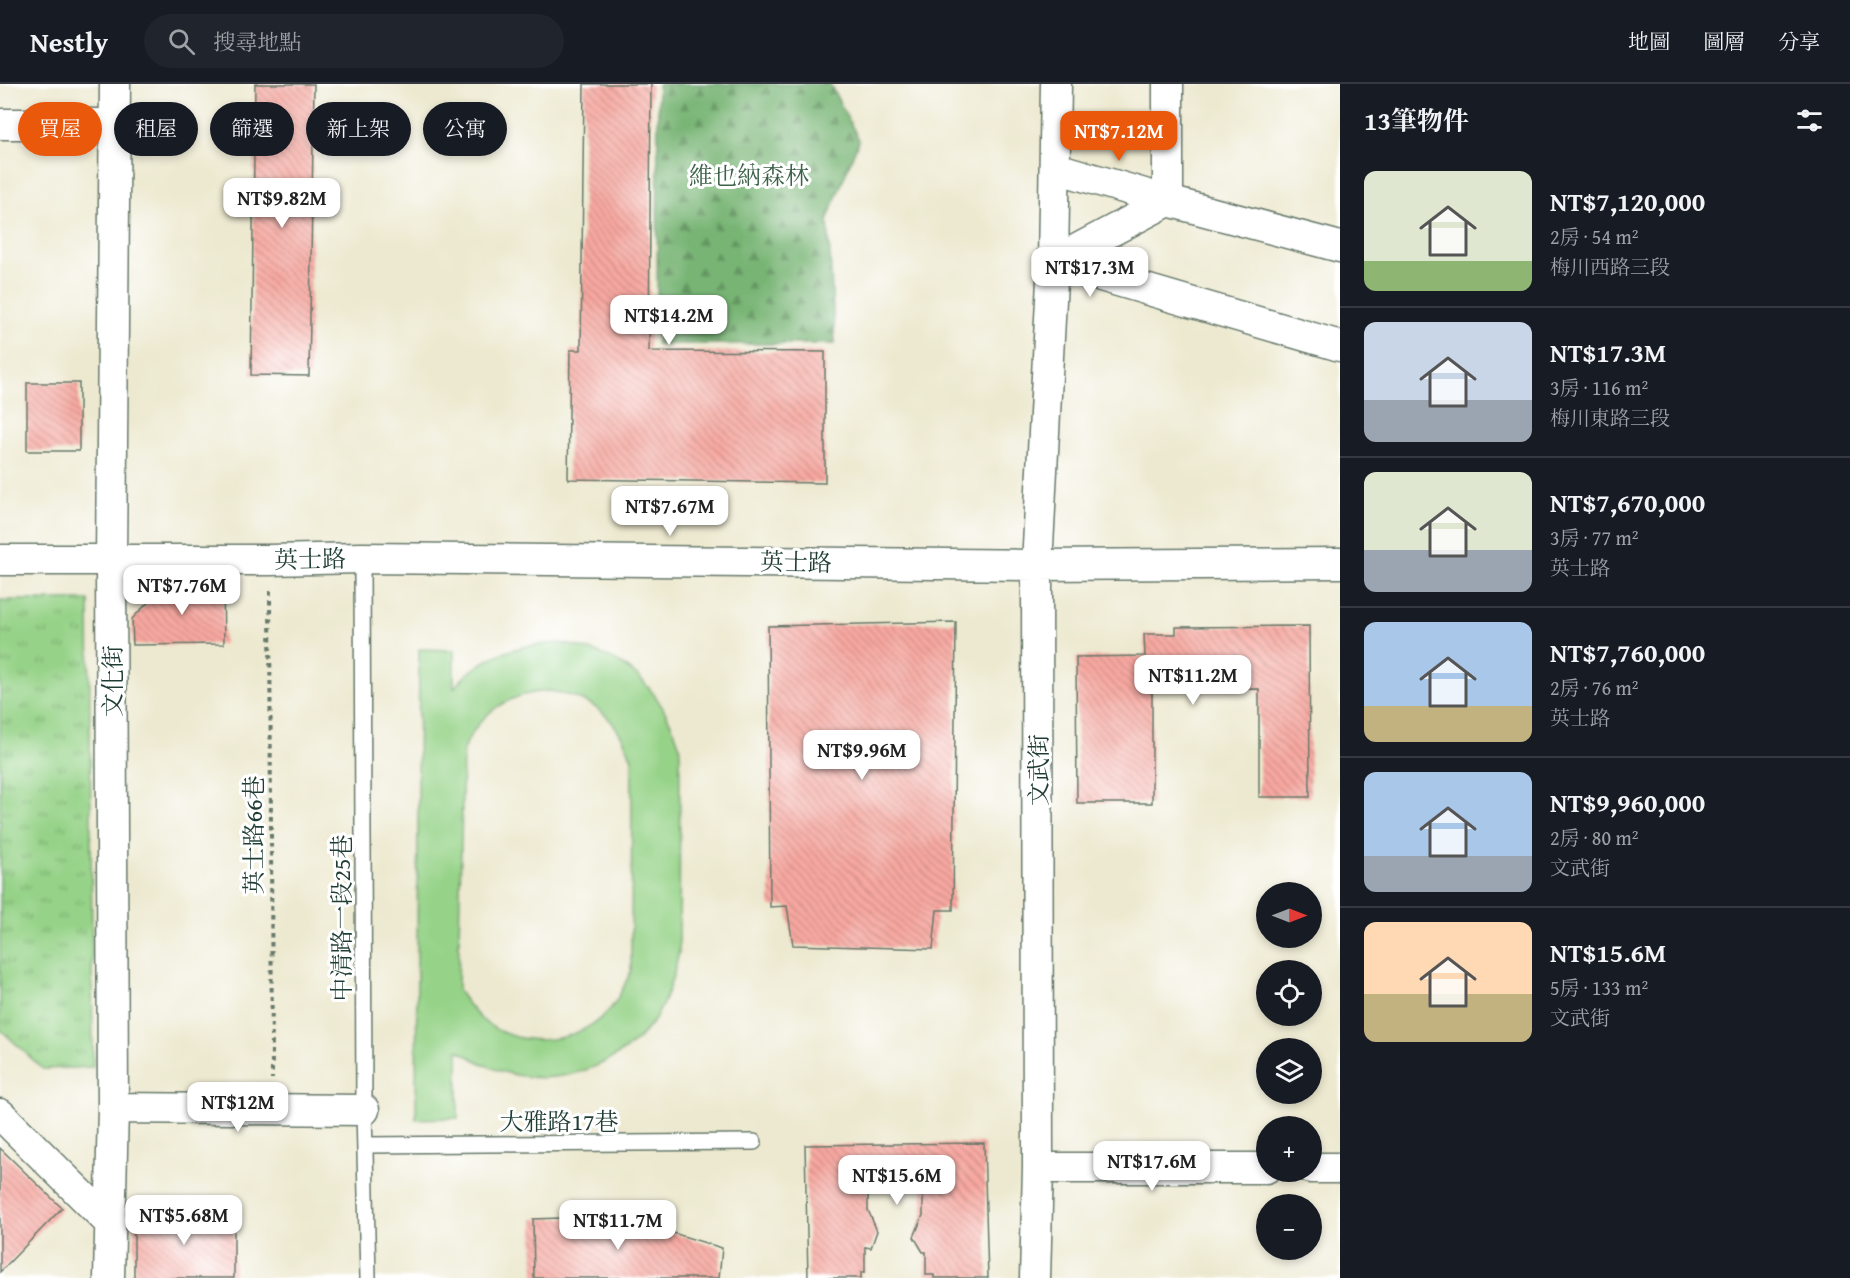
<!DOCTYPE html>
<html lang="zh-TW">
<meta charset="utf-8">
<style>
body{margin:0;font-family:"Gentium Book Plus","Noto Serif TC",serif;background:#20242c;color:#f1f3f6;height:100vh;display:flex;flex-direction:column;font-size:22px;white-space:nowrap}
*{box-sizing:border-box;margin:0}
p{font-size:20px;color:#9ea1a6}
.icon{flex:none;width:33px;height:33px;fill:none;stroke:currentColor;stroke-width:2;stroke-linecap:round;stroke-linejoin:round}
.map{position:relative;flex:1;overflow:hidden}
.drawer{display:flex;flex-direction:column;background:#171b24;width:510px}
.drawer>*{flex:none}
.top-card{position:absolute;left:18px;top:18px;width:570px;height:54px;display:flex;gap:12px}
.needle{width:39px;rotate:90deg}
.buttons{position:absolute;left:1256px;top:798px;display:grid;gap:12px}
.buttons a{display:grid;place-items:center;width:66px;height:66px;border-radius:50%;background:#171b24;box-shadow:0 3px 9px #0003;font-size:30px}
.price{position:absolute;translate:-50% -51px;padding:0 14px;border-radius:12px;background:#fff;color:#222;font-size:20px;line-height:39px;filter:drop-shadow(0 2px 3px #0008)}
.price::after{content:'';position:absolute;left:50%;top:36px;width:18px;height:14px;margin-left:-9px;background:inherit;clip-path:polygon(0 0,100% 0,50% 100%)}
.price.current{background:#ea580c;color:#fff}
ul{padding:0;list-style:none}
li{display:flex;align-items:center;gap:18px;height:150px;padding:0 24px}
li+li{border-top:2px solid #363941}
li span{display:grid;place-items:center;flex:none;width:168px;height:120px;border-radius:12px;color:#555}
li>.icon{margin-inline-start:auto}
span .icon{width:72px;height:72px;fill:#fffc;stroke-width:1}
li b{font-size:26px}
h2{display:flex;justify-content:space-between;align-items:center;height:72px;padding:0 24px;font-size:26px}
.chip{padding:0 21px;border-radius:27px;background:#171b24;box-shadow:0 3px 9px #0003;font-size:21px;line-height:54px}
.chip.current{background:#ea580c;color:#fff}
header{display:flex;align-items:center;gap:36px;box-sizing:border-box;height:84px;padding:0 30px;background:#171b24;border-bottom:2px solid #363941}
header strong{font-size:28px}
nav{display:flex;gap:33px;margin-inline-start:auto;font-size:21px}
.search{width:420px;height:54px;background:#20242c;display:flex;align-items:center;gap:15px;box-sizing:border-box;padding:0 21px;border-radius:33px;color:#9ea1a6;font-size:22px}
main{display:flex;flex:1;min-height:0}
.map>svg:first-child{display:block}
.forest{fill:url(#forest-firs);stroke:#4c7954;stroke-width:1.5}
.park{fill:url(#park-tufts);stroke:#5a885e;stroke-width:1.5}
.garden{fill:#96d388;stroke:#5a885e;stroke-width:1.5;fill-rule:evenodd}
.building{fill:url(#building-back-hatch)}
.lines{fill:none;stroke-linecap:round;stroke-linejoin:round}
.lane-casing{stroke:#67796b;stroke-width:18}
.street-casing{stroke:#67796b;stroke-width:33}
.path{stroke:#67796b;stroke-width:4;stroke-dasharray:4.5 4.5;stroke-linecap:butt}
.lane{stroke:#fff;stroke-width:15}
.street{stroke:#fff;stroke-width:30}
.labels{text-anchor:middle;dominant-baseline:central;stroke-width:6;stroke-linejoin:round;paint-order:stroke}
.park-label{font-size:24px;fill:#3d6249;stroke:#fff}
.street-label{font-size:24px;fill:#1f3d34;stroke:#fff}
</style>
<header>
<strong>Nestly</strong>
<div class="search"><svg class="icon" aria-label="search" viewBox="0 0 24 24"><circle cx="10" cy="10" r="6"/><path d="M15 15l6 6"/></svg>搜尋地點</div>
<nav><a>地圖</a><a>圖層</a><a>分享</a></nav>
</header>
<main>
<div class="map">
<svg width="1340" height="1194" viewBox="0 0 1340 1194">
<defs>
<pattern id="forest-firs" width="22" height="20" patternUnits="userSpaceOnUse" patternTransform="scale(1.5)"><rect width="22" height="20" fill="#78b574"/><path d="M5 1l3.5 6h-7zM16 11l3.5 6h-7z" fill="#629460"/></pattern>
<pattern id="park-tufts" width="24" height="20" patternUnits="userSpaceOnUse" patternTransform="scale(1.5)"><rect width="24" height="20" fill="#96d388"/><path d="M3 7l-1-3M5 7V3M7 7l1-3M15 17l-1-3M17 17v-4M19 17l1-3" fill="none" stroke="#7aac70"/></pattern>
<pattern id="building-back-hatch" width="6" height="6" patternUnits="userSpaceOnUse" patternTransform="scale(1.5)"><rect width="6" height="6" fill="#f8a8a0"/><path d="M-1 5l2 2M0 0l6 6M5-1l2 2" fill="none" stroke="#c88a83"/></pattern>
</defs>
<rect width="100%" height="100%" fill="#fff"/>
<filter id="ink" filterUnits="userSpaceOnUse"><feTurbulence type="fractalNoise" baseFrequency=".0167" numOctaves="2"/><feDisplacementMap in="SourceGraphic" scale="12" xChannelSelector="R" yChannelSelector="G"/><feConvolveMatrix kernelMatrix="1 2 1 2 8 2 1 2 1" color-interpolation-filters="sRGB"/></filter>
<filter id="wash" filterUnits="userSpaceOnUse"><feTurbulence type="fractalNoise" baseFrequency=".008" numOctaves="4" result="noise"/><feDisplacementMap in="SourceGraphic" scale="24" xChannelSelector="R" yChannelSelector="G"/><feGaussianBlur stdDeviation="1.35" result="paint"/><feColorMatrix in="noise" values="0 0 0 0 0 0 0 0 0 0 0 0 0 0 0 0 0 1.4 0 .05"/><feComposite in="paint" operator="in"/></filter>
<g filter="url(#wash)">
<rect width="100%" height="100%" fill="#ede9d0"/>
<path class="forest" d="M658,0h172l29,56 -31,78 7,126h-178z"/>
<path class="park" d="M0,516h89l4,467 -50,2 -43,-40z"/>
<path class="garden" d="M560,559c66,11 99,41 120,104l-1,205c-5,23 -11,45 -23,65 -29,44 -88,69 -140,58 -22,-4 -40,-14 -58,-25v68l-42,1 3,-470 35,1v38c5,-6 10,-12 17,-17 26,-21 56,-27 89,-28zM550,607c44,7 67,27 82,68l-1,212c-6,13 -11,26 -20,37 -32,37 -92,43 -130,11 -9,-9 -16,-18 -23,-29l5,-240c18,-39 44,-56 87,-59z"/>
<g id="blocks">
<path class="building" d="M255,0h59l-5,292 -58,-1z
M584,0h67l-2,267 176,1v131l-257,-4 2,-129h11z
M27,299h52v68h-52z
M223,499l1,61 -91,1 -1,-26 34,-35z
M956,538l-3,288h-16l-4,39 -140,-4 -6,-39 -17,1 -2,-281z
M1309,542l1,171h-51v-108l-107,1v113h-75l-1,-146 69,-1 -1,-22h32v-7z
M984,1059l4,135h-54v-3h-8v-23h-3l-9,-15 9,-22v-51l-28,14 -27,-8v40l9,21 -6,17 -6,-1v25h-4v6h-53l-3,-133z
M0,1064l62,60 -62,64z
M234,1129v65h-100v-64z
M618,1132l104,32 -3,30h-185l-1,-59z"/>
</g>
</g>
<g filter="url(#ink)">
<use href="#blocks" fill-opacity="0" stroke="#67796b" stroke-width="1.5"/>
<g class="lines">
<g class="lane-casing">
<path id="lane" d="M362,474l2,552 4,168
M365,1061l389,-3"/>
</g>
<g class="street-casing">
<path id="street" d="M1056,0l-3,178 287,84
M0,40h115
M1056,84l112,33 172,46
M1168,117v-117
M0,476h270l92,-2 675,7 303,-2
M113,1024l251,2
M0,1030l111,110
M1038,1084h228
M1311,1084h29
M109,1194l4,-170 -2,-547 4,-477
M1035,1194l3,-110 -1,-603 16,-303 115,-61"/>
</g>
<path class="path" d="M270,507l2,488"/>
<use href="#lane" class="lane"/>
<use href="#street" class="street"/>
</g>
</g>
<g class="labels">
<g class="park-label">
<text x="749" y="91">維也納森林</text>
</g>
<g class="street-label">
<text transform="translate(310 475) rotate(-1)">英士路</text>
<text transform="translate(796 478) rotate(1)">英士路</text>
<text transform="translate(112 597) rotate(-90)">文化街</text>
<text transform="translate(1038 686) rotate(-90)">文武街</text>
<text transform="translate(253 751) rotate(-90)">英士路66巷</text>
<text transform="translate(341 834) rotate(-90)">中清路一段25巷</text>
<text x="559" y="1037">大雅路17巷</text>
</g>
</g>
</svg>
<div class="buttons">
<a><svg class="needle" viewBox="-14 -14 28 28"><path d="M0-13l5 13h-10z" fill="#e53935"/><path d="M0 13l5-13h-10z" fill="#9ea1a6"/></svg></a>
<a><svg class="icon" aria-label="locate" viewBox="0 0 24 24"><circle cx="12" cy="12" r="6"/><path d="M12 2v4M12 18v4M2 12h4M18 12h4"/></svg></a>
<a><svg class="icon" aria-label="layers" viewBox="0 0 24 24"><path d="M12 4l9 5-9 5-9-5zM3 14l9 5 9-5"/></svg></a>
<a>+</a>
<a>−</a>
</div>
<b class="price current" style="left:1119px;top:78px">NT$7.12M</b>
<b class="price" style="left:282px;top:145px">NT$9.82M</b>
<b class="price" style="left:1090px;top:214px">NT$17.3M</b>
<b class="price" style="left:669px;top:262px">NT$14.2M</b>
<b class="price" style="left:670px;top:453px">NT$7.67M</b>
<b class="price" style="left:182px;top:532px">NT$7.76M</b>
<b class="price" style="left:1193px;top:622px">NT$11.2M</b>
<b class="price" style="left:862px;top:697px">NT$9.96M</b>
<b class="price" style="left:238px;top:1049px">NT$12M</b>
<b class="price" style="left:1152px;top:1108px">NT$17.6M</b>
<b class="price" style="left:897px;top:1122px">NT$15.6M</b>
<b class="price" style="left:184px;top:1162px">NT$5.68M</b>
<b class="price" style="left:618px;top:1167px">NT$11.7M</b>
<div class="top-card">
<a class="chip current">買屋</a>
<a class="chip">租屋</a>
<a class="chip">篩選</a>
<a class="chip">新上架</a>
<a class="chip">公寓</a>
</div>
</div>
<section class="drawer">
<h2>13筆物件<svg class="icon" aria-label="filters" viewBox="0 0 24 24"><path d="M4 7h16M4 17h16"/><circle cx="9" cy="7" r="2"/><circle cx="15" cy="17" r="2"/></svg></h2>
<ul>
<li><span style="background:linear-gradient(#dfe7d0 75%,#8fb573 0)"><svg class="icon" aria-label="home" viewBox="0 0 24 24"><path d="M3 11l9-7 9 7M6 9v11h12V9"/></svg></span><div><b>NT$7,120,000</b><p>2房 · 54 m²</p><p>梅川西路三段</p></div></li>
<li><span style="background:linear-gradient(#c9d6e8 65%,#9aa5b1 0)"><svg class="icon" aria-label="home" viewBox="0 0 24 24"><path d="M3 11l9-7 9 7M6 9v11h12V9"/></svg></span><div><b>NT$17.3M</b><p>3房 · 116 m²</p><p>梅川東路三段</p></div></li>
<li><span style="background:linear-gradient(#dfe7d0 65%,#9aa5b1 0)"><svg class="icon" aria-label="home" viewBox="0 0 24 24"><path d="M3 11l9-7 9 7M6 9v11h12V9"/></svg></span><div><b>NT$7,670,000</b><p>3房 · 77 m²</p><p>英士路</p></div></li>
<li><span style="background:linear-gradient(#a9c7e8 70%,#c2b280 0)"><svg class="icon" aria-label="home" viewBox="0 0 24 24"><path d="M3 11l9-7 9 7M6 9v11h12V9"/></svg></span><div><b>NT$7,760,000</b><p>2房 · 76 m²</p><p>英士路</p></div></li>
<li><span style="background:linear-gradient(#a9c7e8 70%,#9aa5b1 0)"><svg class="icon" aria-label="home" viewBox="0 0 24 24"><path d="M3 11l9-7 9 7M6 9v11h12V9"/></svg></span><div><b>NT$9,960,000</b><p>2房 · 80 m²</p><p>文武街</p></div></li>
<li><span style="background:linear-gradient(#ffd9b3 60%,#c2b280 0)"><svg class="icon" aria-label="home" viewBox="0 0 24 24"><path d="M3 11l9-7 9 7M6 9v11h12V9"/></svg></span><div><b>NT$15.6M</b><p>5房 · 133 m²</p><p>文武街</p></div></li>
</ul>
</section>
</main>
